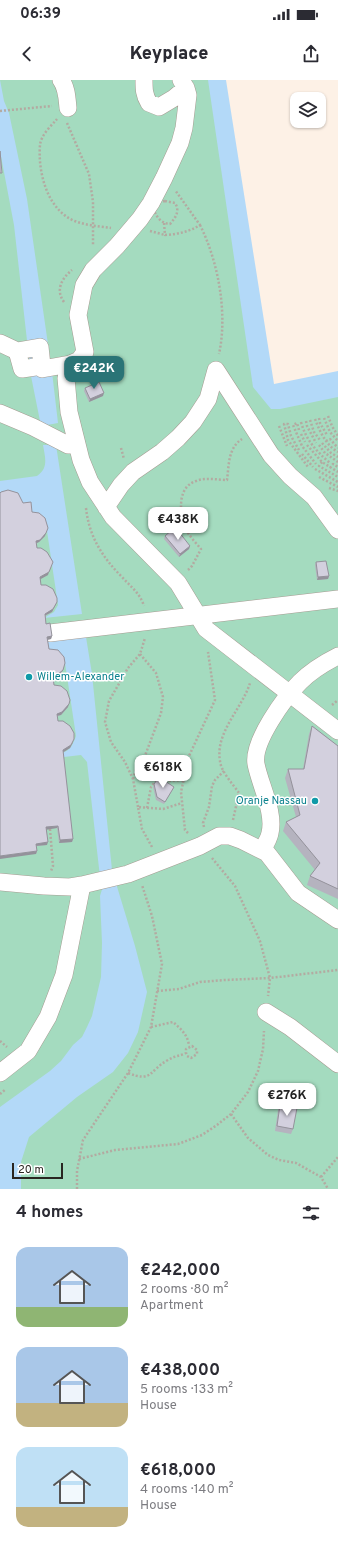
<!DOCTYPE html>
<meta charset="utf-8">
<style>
body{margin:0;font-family:Overpass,sans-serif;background:#f7f7f7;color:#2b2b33;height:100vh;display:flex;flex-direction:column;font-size:15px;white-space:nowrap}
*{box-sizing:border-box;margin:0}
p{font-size:13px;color:#7c7c81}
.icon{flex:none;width:22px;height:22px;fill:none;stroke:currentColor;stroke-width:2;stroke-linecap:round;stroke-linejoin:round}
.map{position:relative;height:1109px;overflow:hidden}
.details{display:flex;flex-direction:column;background:#fff;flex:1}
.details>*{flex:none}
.controls{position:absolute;left:290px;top:12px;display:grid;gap:8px}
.controls a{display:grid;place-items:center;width:36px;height:36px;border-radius:8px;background:#fff;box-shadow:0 1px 3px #0004;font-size:20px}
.scale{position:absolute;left:12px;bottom:10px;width:51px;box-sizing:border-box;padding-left:4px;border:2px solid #292521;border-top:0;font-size:11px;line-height:14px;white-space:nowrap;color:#292521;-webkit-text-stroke:3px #fff;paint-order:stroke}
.price{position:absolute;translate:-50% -34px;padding:0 9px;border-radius:8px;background:#fff;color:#222;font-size:13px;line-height:26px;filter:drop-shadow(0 1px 2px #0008)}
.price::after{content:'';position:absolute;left:50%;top:24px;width:12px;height:9px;margin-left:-6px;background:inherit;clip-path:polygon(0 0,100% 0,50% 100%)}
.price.selected{background:#2a7476;color:#fff}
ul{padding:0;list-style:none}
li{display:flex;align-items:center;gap:12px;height:100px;padding:0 16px}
li span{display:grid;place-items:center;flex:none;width:112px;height:80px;border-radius:12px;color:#555}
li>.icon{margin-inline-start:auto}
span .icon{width:48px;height:48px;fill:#fffc;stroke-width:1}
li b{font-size:17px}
h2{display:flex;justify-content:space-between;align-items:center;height:48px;padding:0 16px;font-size:17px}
.status{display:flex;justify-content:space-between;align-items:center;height:28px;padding:0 20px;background:#fff;direction:ltr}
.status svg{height:11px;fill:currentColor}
header{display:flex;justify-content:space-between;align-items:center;height:52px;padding:0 16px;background:#fff;font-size:18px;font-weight:800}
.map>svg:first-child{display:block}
.green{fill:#a4dbbf}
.water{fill:#b3d9f8}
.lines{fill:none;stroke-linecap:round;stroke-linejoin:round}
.street-casing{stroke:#a69c92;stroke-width:18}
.path{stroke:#b3aaa1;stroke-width:2.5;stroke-dasharray:2 2;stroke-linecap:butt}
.street{stroke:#fff;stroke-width:17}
.wall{fill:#b5b3bf}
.shaded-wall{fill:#94929b}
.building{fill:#d3d0de;stroke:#94929b}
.culture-dot{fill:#0f9aa8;stroke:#fff;stroke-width:1.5}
.labels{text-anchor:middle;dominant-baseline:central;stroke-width:3;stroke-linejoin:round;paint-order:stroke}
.culture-label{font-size:11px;fill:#0d838f;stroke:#fff;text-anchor:start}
</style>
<div class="status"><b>06:39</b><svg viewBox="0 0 49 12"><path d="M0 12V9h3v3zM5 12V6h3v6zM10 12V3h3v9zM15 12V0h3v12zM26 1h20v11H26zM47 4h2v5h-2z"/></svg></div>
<header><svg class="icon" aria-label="back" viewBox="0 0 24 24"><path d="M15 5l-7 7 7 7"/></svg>Keyplace<svg class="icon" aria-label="share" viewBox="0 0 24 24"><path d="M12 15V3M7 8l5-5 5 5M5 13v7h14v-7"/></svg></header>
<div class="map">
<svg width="338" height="1109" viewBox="0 0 338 1109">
<rect width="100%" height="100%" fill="#fdf1e6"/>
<path class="green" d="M0,0h214l50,315 74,-13v807h-338z"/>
<path class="water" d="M0,0l4,21 5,12 18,86 25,173 6,51 -11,2 -7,-4 -9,-45 -17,-151 -14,-74z
M208,0h18l48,304 64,-13v26l-58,12h-9l-18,-22z
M43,365h13l26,169 -38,4 10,-6 4,-7 -11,-74 -9,-15 -38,-23v-12l37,-5c12,-8 8,-19 6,-31z
M86,557l6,37 20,196 23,76 12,46 -9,40 -10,21 -15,19 -36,25 -48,40 -8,25v27h-21v-82l50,-36 11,-10 12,-16 9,-8 5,-10 5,-11 9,-39 1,-34 -2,-47 3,-10 -3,-9 -13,-115 -6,-7 -17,2 -2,-4c9,-3 11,-9 14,-17l-11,-73 -17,-12 -2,-11z"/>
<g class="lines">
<g class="street-casing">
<path id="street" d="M61,0c6,8 6,19 7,28
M144,0c0,9 0,15 5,23l10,4 15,-9 12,-10 -5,-8
M186,8l2,7 -4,33 -4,15 -16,35 -13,25 -11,16 -23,27 -24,24 -9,15 -6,30 7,37 -19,26 3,34 12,48 9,22 23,35 65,66 28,46 132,102
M0,263l17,8 5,18 20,-3v3l28,-5 7,-3
M17,271l23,-4 2,19
M0,333l33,14 35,18h9
M106,427l15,-22 12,-13 29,-20 16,-14 15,-16 15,-23 8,-29 55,85 19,21 24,21 24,33
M50,553l288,-34
M262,770c3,-5 7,-11 8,-17 5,-21 -10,-48 -14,-69 -4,-22 29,-67 44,-82 11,-11 24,-19 38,-26
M0,802l44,4 26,1 12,-2
M266,932l24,15 48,37
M0,993l28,-22 20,-34 16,-42 18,-90 46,-11 72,-28 19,-10h11l11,4 26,13 31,40 40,27"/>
</g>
<path class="path" d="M0,31l52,-5
M57,39c-6,7 -16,16 -17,26 -2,24 5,57 27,72 12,8 30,9 44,11
M67,43l22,51 4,28v43
M165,121l10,2c5,8 1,14 -5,21 -12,-1 -15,-11 -19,-21z
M164,143l1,12c13,-1 24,-3 35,-10l-25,-35
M200,145c18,36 28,88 19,129
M150,151l15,4
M64,222c-9,-12 -2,-24 8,-32
M328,336l4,10 6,10
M319,338l1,5 7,12
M324,338l6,14 8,9
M315,339c5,13 11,26 23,33
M310,340l4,12 6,8
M306,341l1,5 9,17
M301,342c5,18 15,29 29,41
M279,346l8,20
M299,350l-2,-7 -4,2 9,21 14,18
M301,354l4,8
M326,361l4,-2 8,9
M322,363l9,10 7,4
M307,365l15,17 16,10
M319,365l6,8 13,9
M121,368l3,11
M299,370l-8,-14 -3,-12h-4l4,16 20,27
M302,374l11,13
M322,382l-3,4 19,11
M330,388l3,-4 5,3
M315,389l23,13
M319,397l19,10
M329,408l9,3
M86,428c3,28 16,49 36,69 8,9 18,16 22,29
M188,490l4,-4 9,-17c-5,-6 -12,-13 -15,-20 -7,-16 -9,-42 10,-48 10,-4 22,-1 31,-1 2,-15 1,-32 15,-41
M332,625l6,-5
M133,699l4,-12 9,-14 15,-40 2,-16 -7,-24 -16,-19
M138,727l-5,-28 -8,-17 -14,-20 -6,-20 4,-21 19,-33 12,-14 5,-16
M147,728l4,-21 7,-9 11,3 14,-1
M233,740l6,-27c-6,-9 -18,-21 -19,-32 -5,-29 22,-52 30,-78
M204,747l-1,-4 6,-16 3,-21 3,-6 9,-9
M50,749l3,37 -2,5
M188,753l-3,-3 -4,-38 8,-36 26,-56 -7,-48
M152,767l-10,-18 -4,-22 25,2 19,-6
M212,778l23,28 25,55 10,37 -2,18
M157,911l22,-2 21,-7 25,-2 45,-2 68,-8
M151,947l22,-5c8,7 15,13 16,24
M0,961l7,6
M128,993c25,10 21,-3 40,-13 6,-4 12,-4 18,-7v-4l6,-3 5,4v4l-6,4 -4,-2 -1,-3
M0,1014l6,-5
M231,1034l17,24 20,17 11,5 17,3 25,14 7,12
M79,1079l36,-9 63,-6 24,-9 15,-10 14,-11 17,-22 10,-21 5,-22 1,-18
M321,1097l17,-20
M77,1109v-18l6,-31 45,-67 23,-46 11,-63 -10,-48 -10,-31"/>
<use href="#street" class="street"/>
</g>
<path class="wall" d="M85,308l18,8 -14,6 -5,-11z
M23,423l9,9 13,24 -6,6 -3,1 1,5 11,27 -8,4 1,6 16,17 -5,10 -7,4 1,8 6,12 -1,3 -4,1 2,9 13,23 -6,6 -3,1 1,6 14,22 -7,8 -3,1v5l15,21 -3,6 -7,4 10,87 -1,3 -13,1 -2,-15 -10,1v16l-11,1 1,5 -1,3z
M177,454l13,12 -1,3 -10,8 -15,-18 1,-3z
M316,482l13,14 -1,3 -11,1 -2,-15z
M312,646l26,20v153l-31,-14 3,-9 5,-6 -32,-39 3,-9 10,-5 -11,-39 3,-9h15l6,-35z
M154,704l20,3 -1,2 -9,15 -8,-4 -3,-13z
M280,1025l13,24 -2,5 -16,-3 3,-21z"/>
<path class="shaded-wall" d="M104,313l-1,3 -14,6 1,-3z
M46,453l-1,3 -6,6 -4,2 1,-3z
M190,466l-1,3 -10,8 1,-3z
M49,492l-1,3 -9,5 1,-3z
M329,496l-1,3 -11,1 1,-3z
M57,522l-5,10 -8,4 1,-2z
M52,556l-1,3 -5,1 1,-3z
M63,590l-1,2 -6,6 -4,2 1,-3z
M69,624l-1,3 -7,8 -5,1 1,-2z
M73,662l-3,6 -8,5 1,-3z
M58,746l-1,2 -12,2 1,-3z
M73,759l-1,3 -13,1 1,-3z
M48,762l-1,3 -12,1 1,-2z
M37,771l-1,3 -36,5v-3z"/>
<path class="building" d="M0,71l2,22h-2z
M99,302l5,11 -14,6 -5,-11z
M8,410l10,3 5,10 8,-1 1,10 7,1 6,5 3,10 -2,5 -6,7 -4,1 1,7h4l6,4 6,10 -4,10 -9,5 1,8h5l7,4 4,9v4l-4,7 -8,5 1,10 4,-1 2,13 -5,1 2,12 9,1 6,7 1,6 -2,7 -6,5 -4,2 1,8 7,1 6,5 3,9 -1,4 -7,8 -5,2 1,7h5l7,5 4,7v6l-3,6 -8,5 10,89 -13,1 -2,-14 -12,1 2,15 -12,2 1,7 -37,5v-363l1,-1z
M173,449l4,5 2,-2 11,14 -10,8 -15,-18z
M326,481l3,15 -11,1 -2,-15z
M312,646l26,20v143l-28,-13 10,-13 -34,-41 14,-7 -12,-46h16z
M159,697l15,10 -9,15 -8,-5 -3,-13z
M280,1025l17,3 -4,21 -16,-3z"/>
<g class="culture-dot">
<circle cx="29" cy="597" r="4"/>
<circle cx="315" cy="721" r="4"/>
</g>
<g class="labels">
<g class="culture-label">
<text x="37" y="597">Willem-Alexander</text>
<text x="307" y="721" text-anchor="end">Oranje Nassau</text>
</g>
</g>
</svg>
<div class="controls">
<a><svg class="icon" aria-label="layers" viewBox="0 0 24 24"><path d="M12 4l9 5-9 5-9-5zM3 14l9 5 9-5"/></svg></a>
</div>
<div class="scale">20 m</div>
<b class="price selected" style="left:94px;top:310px">€242K</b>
<b class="price" style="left:178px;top:461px">€438K</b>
<b class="price" style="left:163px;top:709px">€618K</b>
<b class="price" style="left:287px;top:1037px">€276K</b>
</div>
<section class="details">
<h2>4 homes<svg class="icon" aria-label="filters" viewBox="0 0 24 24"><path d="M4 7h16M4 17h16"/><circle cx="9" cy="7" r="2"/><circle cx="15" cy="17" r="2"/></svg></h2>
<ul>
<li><span style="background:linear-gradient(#a9c7e8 75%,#8fb573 0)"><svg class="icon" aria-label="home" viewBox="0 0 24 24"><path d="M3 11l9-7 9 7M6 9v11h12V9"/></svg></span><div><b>€242,000</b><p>2 rooms · 80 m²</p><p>Apartment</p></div></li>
<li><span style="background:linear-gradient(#a9c7e8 70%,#c2b280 0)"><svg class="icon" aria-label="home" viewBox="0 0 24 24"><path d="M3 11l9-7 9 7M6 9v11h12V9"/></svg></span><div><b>€438,000</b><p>5 rooms · 133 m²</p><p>House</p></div></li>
<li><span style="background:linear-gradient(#bfe0f5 75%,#c2b280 0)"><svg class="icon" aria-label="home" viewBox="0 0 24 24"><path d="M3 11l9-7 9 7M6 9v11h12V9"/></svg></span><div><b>€618,000</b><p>4 rooms · 140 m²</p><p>House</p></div></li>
</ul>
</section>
